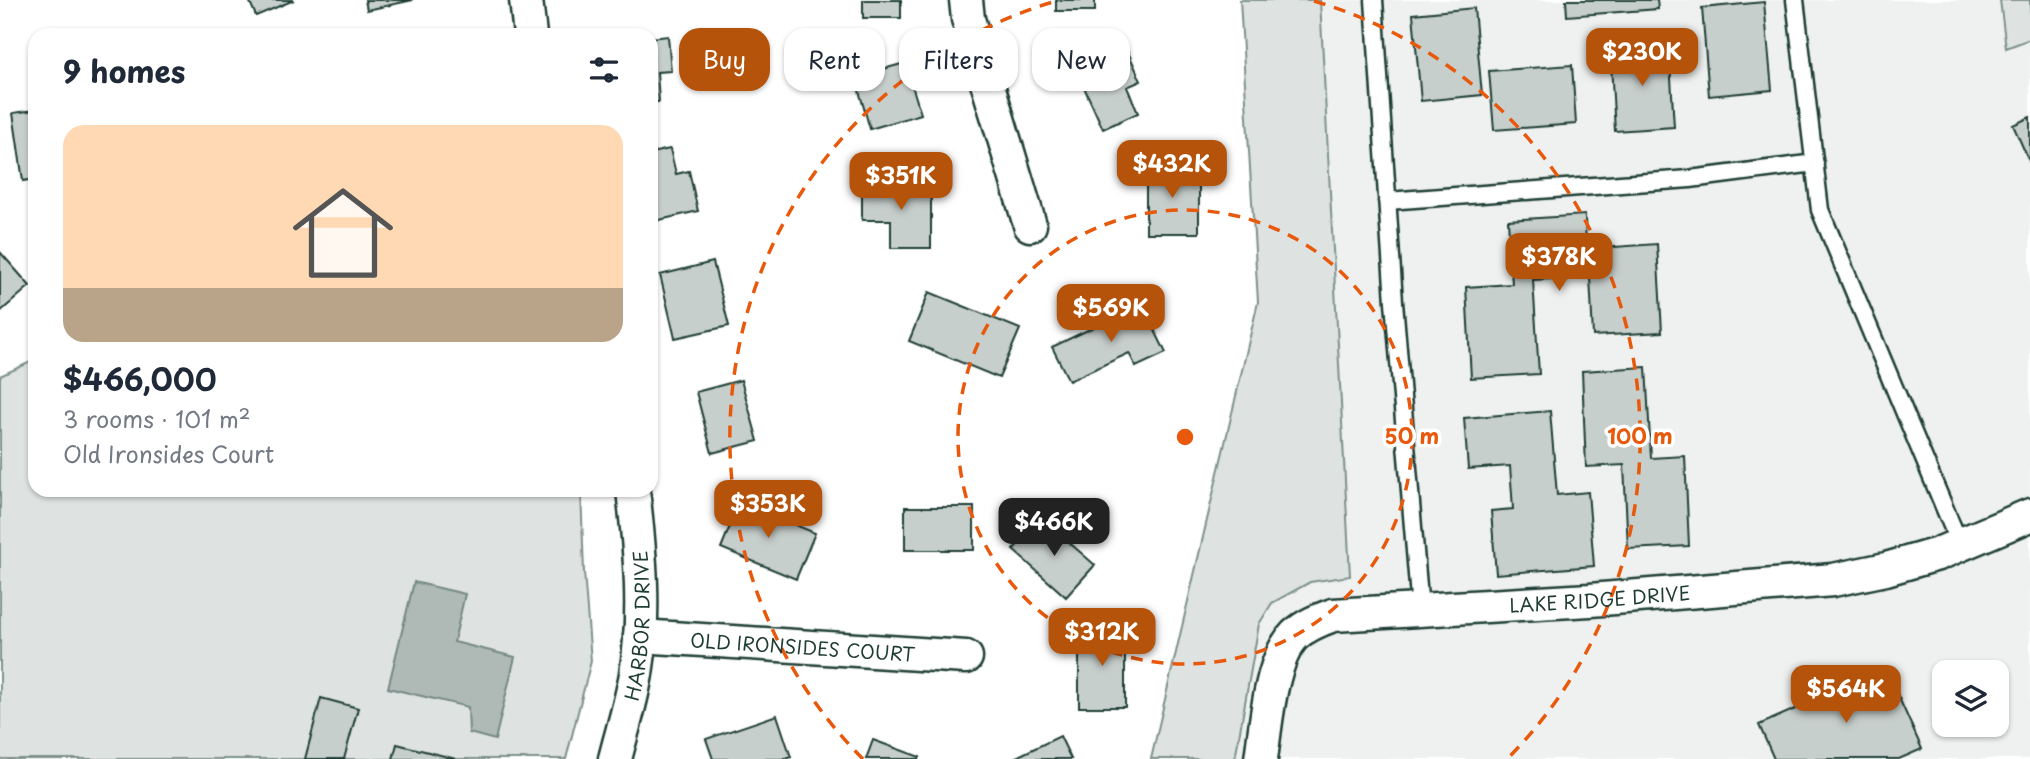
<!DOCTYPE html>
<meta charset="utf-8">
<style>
body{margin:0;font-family:"Playpen Sans",sans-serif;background:#f2f2f3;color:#1f2937;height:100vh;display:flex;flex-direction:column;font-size:26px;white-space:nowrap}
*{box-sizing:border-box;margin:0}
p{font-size:23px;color:#747a83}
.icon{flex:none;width:38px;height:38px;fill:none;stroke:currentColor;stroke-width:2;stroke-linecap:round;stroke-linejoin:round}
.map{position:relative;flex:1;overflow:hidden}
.drawer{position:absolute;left:28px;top:28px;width:630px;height:469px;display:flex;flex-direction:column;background:#fff;border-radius:21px;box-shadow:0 2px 5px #0004}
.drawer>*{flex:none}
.guide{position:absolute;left:679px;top:28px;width:665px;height:63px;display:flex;gap:14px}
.fabs{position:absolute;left:1932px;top:660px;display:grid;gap:14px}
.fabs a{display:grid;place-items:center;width:77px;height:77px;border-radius:14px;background:#fff;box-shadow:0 2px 5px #0004;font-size:35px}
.price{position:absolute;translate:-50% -60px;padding:0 16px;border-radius:14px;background:#b45309;color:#fff;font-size:23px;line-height:46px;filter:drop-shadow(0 2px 4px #0008)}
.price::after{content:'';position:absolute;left:50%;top:42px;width:21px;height:16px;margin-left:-10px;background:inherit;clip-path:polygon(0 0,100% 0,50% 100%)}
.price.current{background:#222;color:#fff}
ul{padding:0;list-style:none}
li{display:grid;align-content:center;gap:14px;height:371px;padding:0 35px}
li span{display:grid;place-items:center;height:217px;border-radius:21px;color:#555}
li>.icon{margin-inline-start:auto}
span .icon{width:126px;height:126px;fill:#fffc;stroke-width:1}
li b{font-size:30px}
h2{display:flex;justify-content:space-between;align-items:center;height:84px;padding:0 35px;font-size:30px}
.tag{padding:0 24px;border-radius:21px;background:#fff;box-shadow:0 2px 5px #0004;font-size:24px;line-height:63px}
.tag.current{background:#b45309;color:#fff}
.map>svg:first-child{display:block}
.built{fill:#eef1f0;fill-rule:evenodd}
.green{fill:#dee3e2;stroke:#7e908b;stroke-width:2}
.water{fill:#afbab7;stroke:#758883;stroke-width:2}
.building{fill:#c7cfcc;stroke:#1f3d34;stroke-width:2}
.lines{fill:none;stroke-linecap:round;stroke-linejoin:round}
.lane-casing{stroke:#1f3d34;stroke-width:21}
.street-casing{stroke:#1f3d34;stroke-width:37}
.lane{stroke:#fff;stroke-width:16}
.street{stroke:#fff;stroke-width:32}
.ring{fill:none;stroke:#e8590c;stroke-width:3.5;stroke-dasharray:12 9}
.labels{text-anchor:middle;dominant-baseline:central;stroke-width:7;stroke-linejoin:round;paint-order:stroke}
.street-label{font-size:19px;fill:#1f3d34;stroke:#fff}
.centre{fill:#e8590c;stroke:#fff;stroke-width:3.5}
.ring-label{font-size:21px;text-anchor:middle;font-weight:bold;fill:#e8590c;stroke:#fff;stroke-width:7;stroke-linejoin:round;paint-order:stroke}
</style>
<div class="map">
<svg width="2030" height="759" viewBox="0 0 2030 759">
<rect width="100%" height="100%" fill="#fff"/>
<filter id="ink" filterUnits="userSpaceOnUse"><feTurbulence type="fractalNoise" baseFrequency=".0143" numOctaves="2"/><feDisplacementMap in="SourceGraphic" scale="14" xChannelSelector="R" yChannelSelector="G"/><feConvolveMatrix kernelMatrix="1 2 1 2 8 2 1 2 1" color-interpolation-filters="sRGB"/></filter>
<g filter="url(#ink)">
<path class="built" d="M1309,0h691l6,48 24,-9v720h-835zM1944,672h53v52h-53z"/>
<path class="green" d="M1240,0h80l30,576 -40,6 -38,21 -13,21 -24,135h-84l107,-457z
M2000,0h30v39l-24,9z
M35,360v130h546l3,82 7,89 -25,98h-566v-383z"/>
<path class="water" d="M414,582l51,12 -11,48 61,15 -20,83 -26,-7 -1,-26 -80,-19z"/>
<path class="building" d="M249,0h45l-38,16z
M365,0h48l-46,10z
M863,0h38v18h-38z
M1056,0h39v11h-39z
M1566,0h91l1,9 -91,7z
M1764,2l8,88 -63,6 -7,-88z
M1474,8l8,87 -61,6 -8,-87z
M668,36l3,35 -14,1 2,30h-8v-64z
M1669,45l5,82 -59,4 -5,-83z
M1128,52l13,29 -14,6 11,26 -35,16 -25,-55z
M905,63l16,51 -51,15 -15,-52z
M1572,65l4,59 -82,6 -5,-59z
M35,110v69l-12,2 -10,-68z
M2030,117v46l-17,-38z
M670,149l6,25 13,-3 9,40 -47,11v-69z
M1146,166h53v67h-53z
M862,184h69v64h-40v-28h-29z
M1585,215l1,34 71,-5 5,88 -69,4 -3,-59 -57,3 6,94 -68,4 -5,-91 46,-3 -4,-64z
M0,252l30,34 -30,26z
M713,262l16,64 -54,12 -15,-63z
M929,292l91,37 -21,49 -90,-37z
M1142,304l24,49 -30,14 -7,-14 -60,28 -17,-34z
M1646,367l5,91 34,-2 4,90 -61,3 -4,-84 -38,2 -4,-96z
M741,380l17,61 -46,12 -16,-61z
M1550,411l7,84 31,-3 6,74 -98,8 -5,-63 22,-2 -3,-43 -42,3 -4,-51z
M740,502l75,31 -19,46 -75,-31z
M905,507h69v43h-69z
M1041,518l54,47 -29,32 -53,-47z
M1079,630h46v77h-46z
M1886,669l36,80 -23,10h-125l-15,-34z
M321,698l37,10 -14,51h-39z
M777,715l14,42 -6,2h-72l-7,-20z
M1060,736l11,23h-59z
M873,740l47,17 -1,2h-53z
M397,744l59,15h-63z"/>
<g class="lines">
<g class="lane-casing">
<path id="lane" d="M1374,0l20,302 26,308
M1795,0l25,210 140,335
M1387,201l303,-22 125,-16"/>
</g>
<g class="street-casing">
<g id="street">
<path d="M526,0l4,35"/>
<path d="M966,0l2,19 62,206"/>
<path id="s1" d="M640,636l326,21"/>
<path id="s2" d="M615,759c7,-28 16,-56 21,-85 10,-61 4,-123 -3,-184"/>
<path id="s3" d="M1261,759c5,-34 9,-99 34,-124 11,-10 24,-15 38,-20l257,-15 243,-20 53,-11 52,-15 92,-39"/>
</g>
</g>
<use href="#lane" class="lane"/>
<use href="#street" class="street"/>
</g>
</g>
<g class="ring">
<circle cx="1185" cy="437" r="227"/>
<path d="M863 759A455 455 0 0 1 1056 1M1314 1A455 455 0 0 1 1507 759"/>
</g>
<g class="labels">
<g class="street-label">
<text stroke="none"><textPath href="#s3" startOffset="441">LAKE RIDGE DRIVE</textPath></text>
<text stroke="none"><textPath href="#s2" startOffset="136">HARBOR DRIVE</textPath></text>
<text stroke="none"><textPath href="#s1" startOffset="163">OLD IRONSIDES COURT</textPath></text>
</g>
</g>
<circle cx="1185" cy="437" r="10" class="centre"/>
<g class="ring-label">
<text x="1412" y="444">50 m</text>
<text x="1640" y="444">100 m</text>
</g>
</svg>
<div class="fabs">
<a><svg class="icon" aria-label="layers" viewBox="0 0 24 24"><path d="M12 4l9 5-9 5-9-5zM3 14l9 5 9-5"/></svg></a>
</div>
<b class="price" style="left:1642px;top:88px">$230K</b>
<b class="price" style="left:1172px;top:200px">$432K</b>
<b class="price" style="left:901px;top:212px">$351K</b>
<b class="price" style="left:1559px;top:293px">$378K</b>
<b class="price" style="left:1111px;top:344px">$569K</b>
<b class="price" style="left:768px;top:540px">$353K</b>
<b class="price current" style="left:1054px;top:558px">$466K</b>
<b class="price" style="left:1102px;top:668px">$312K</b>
<b class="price" style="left:1846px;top:725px">$564K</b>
<div class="guide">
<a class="tag current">Buy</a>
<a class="tag">Rent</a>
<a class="tag">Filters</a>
<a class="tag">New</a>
</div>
<section class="drawer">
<h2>9 homes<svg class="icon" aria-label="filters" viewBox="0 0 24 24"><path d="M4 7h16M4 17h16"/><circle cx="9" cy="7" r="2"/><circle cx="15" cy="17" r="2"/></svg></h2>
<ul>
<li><span style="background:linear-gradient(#ffd9b3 75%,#b9a48a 0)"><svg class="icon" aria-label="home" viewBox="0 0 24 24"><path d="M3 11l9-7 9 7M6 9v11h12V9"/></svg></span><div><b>$466,000</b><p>3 rooms · 101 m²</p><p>Old Ironsides Court</p></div></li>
</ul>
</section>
</div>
